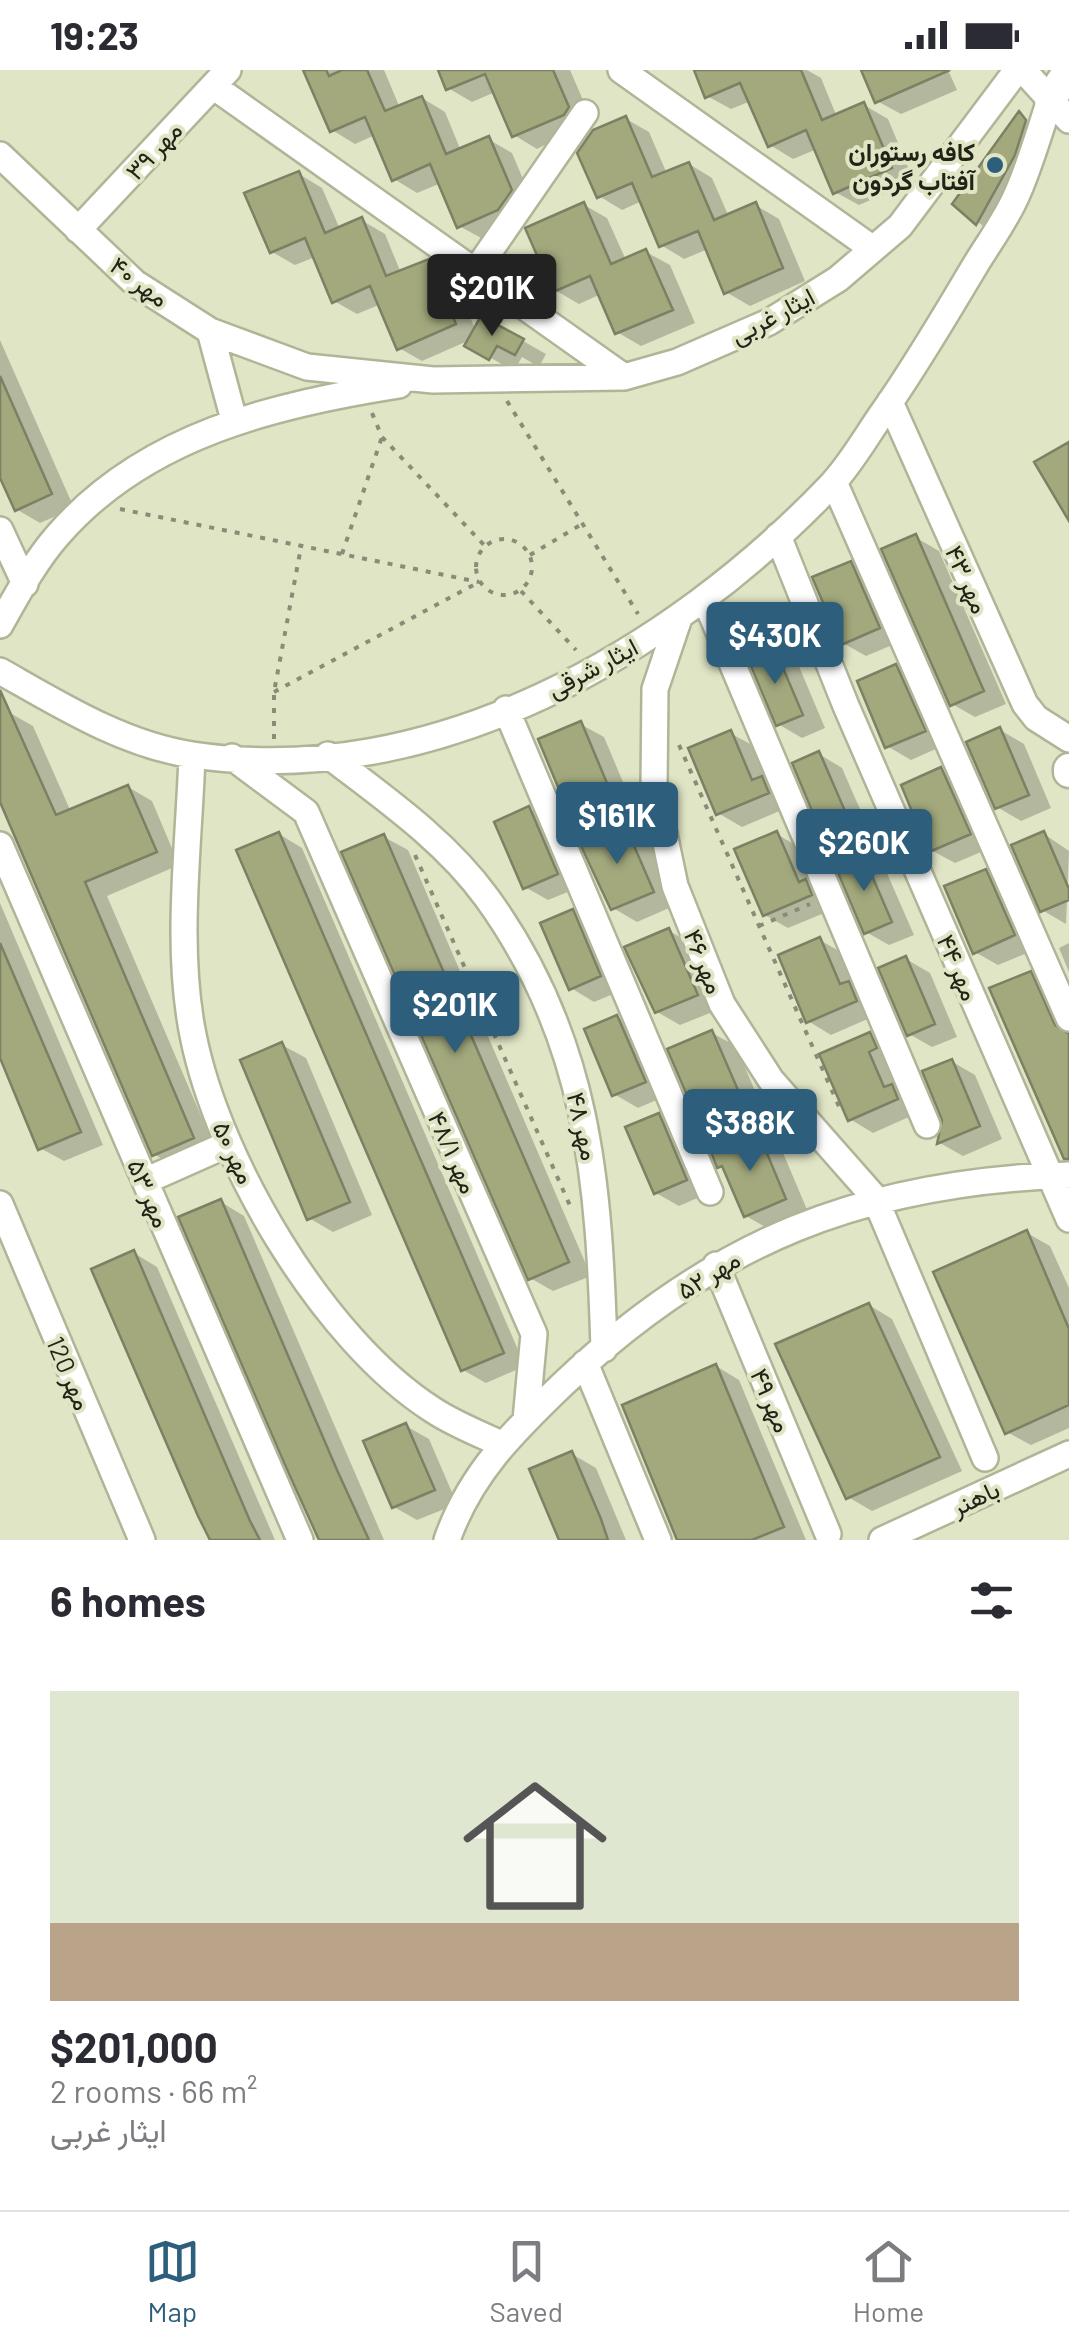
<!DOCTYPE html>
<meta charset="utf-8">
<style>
body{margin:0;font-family:Barlow,Vazirmatn,sans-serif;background:#f2f2f3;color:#2b2b33;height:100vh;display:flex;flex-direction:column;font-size:38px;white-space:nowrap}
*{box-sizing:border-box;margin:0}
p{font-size:32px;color:#7c7c81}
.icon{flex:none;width:55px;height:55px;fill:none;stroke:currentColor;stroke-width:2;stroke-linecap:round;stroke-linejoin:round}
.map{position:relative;height:1470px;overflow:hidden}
.panel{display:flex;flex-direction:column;background:#fff;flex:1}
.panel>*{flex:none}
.price{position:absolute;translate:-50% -85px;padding:0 22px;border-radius:10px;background:#2d5e7c;color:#fff;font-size:32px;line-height:65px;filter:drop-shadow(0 2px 5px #0008)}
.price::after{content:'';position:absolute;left:50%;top:60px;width:30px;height:22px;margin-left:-15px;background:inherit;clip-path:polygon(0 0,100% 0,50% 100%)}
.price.selected{background:#222;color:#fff}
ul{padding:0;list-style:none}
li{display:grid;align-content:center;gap:20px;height:530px;padding:0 50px}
li span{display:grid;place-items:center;height:310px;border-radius:0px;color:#555}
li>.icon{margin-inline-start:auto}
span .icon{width:180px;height:180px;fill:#fffc;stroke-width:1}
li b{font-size:42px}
h2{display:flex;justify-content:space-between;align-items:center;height:120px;padding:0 50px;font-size:42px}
.status{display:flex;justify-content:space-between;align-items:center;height:70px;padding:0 50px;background:#fff;direction:ltr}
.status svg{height:28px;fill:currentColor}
.dock{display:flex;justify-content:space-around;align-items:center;height:140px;border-top:2px solid #e1e1e2;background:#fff;font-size:28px;color:#7c7c81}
.dock a{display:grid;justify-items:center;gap:5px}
.dock .selected{color:#2d5e7c}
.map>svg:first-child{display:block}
.shadow{fill:#0003}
.building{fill:#a3a97d;stroke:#7c8164;stroke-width:2.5}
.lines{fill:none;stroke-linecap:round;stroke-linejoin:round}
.minor-casing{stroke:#b0b597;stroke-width:30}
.major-casing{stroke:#b0b597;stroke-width:35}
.path{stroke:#898d77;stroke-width:4;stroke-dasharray:5 8;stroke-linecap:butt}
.minor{stroke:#fff;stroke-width:25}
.major{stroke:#fff;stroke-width:30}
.poi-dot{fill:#2d5e7c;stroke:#e0e5c6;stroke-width:4}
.labels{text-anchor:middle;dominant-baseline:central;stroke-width:8;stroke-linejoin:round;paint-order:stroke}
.street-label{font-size:25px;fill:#212317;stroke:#e0e5c6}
.poi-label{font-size:25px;font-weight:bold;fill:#212317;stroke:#e0e5c6;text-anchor:end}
</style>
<div class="status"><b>19:23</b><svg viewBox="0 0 49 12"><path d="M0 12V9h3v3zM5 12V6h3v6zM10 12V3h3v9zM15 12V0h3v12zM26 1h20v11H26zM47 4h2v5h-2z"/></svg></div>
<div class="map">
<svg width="1069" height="1470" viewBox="0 0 1069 1470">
<rect width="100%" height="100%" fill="#e0e5c6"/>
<path class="shadow" d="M315,0h69l16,38 22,-10 23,14 16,39 27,-12 24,14 22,52 -51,34 -24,-13 -18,-43 -24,10 -23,-14 -19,-44 -20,9 -23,-14z
M441,0h129l22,51 -55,28 -23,-14 -19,-43 -23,10 -24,-14z
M696,0h111l14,8 16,39 27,-12 24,14 26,62 -55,24 -24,-13 -18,-43 -24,10 -23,-14 -19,-44 -20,8 -24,-13z
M864,0h84l9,20 -56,24 -24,-13z
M1020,45l17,14 -49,101 -32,-26z
M626,49l23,13 18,42 22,-10 23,14 17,39 26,-12 24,14 26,62 -55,25 -24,-14 -18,-43 -24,10 -23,-14 -19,-44 -20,9 -23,-14z
M299,104l23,14 18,41 21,-9 24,14 16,39 28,-11 23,13 24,56 47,10 23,13 -7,13 -17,-10 -8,14 -46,-26 2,-5 -48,21 -23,-13 -18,-44 -24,10 -23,-13 -19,-44 -20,8 -23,-13z
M584,135l23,13 19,42 20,-8 24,13 25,58 -54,23 -24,-14 -16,-38 -22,10 -24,-14z
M0,270l74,168 -34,15 -24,-14 -16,-37z
M915,467l24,14 67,153 -31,13 -23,-13z
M851,494l23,13 28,64 -36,15 -23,-13z
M774,580l24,14 27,64 -23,10 -24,-14z
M896,597l23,14 28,63 -36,16 -24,-14z
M10,643l23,13 38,86 57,-25 24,14 27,64 -72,31 109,255 -39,17 -23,-14 -154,-356v-81z
M580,654l24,13 27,64 -39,17 -24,-14z
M1000,660l24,14 27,64 -30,13 -24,-14z
M730,663l24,13 37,60 -49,21 -24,-14z
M819,684l23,14 28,64 -24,10 -24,-14z
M941,700l24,14 28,63 -38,16 -24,-13z
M529,739l24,14 27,64 -32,13 -23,-13z
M625,757l24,14 27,64 -39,17 -24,-14z
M279,764l23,14 223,518 -39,17 -23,-13z
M777,764l23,14 34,61 -46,19 -23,-13z
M1044,764l25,17 -3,73 -24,-14z
M384,767l24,13 183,426 -38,15 -23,-13z
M863,787l23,14 28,64 -25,10 -23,-13z
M986,801l23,14 28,64 -39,16 -23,-13z
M0,833l103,242 -39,16 -24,-13 -40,-95z
M573,842l23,13 27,65 -29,12 -23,-14z
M669,861l24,13 27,65 -40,16 -23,-13z
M820,870l24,14 35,60 -48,21 -23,-14z
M1069,873v29l-10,-24z
M906,889l24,14 27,64 -25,10 -23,-13z
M1030,904l24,13 15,32v127z
M617,947l24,14 27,64 -30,13 -24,-14z
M712,963l24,13 27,64 -42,18 -23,-13z
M870,965l23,13 27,64 -47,21 -23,-14z
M282,975l24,13 66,157 -39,17 -24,-14z
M951,991l24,14 27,64 -39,17 -23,-13z
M659,1046l23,13 27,64 -30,13 -23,-13z
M758,1065l23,13 27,64 -39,17 -23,-13 -20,-46 -7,-4z
M221,1132l23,14 140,324h-64z
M1027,1163l23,13 19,42v140l-38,17 -24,-13z
M134,1183l23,14 118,273h-64z
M869,1235l23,14 70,152 -90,40 -24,-14z
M716,1296l23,14 67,160h-126z
M406,1356l23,13 28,65 -40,16 -23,-13z
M572,1384l24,14 30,72h-64z"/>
<path class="building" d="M303,0h23l3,6 13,-6h25l18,41 37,-15 24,58 43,-18 23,54 -14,20 -41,18 -27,-64 -38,17 -27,-64 -35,15z
M438,0h115l16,37 -5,8 -52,22 -27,-63 -39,16z
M694,0h107l21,50 42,-18 28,66 -59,26 -27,-64 -38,17 -28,-64 -35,15z
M861,0h89l-75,33z
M1019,41l7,9 -11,35 -39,70 -24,-21z
M626,46l26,61 37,-15 25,58 42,-18 27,66 -59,26 -26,-63 -39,16 -27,-64 -35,15 -20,-45 16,-23z
M299,101l26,62 37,-16 24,59 43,-17 27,65 -59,26 -27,-64 -38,17 -27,-65 -35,15 -26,-60z
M584,132l27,62 35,-15 27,61 -58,24 -25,-58 -37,16 -28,-64z
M481,246l43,23 -9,16 -18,-9 -8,14 -25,-14z
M0,306l52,118 -37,17 -15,-33z
M1069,372v79l-35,-59z
M916,464l68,157 -34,15 -69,-157z
M851,491l29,67 -39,17 -29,-68z
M774,577l29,68 -27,11 -28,-67z
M896,594l30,67 -41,17 -28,-67z
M0,620l56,125 72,-30 29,67 -72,30 109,256 -42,18 -152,-354z
M581,651l28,67 -43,18 -28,-67z
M1000,657l29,68 -34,14 -29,-67z
M731,660l21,50 10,-4 7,17 -53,22 -28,-67z
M819,681l29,67 -28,12 -28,-67z
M941,697l30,67 -42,18 -28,-67z
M529,736l29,68 -35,15 -29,-67z
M625,755l29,67 -43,18 -31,-66z
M777,761l22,51 7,-3 6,16 -49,21 -29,-67z
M1044,761l25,58v11l-29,12 -29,-67z
M279,762l225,521 -43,18 -225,-521z
M384,764l185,428 -41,18 -187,-428z
M863,785l29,67 -28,12 -29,-68z
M986,799l29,66 -42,19 -29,-68z
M573,839l28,67 -32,14 -29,-67z
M669,858l29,67 -43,18 -31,-66z
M820,867l20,47 9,-3 8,20 -51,22 -28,-68z
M0,873l81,189 -43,18 -38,-92z
M906,886l29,68 -28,12 -29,-68z
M1031,901l24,54 14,9v125h-5l-75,-171z
M617,945l29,67 -34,14 -28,-67z
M712,960l29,67 -45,19 -29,-67z
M870,962l7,16 -8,4 15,35 8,-3 6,15 -50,22 -29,-67z
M282,972l68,160 -43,18 -67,-160z
M952,989l28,67 -43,18 5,-24 -20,-49z
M659,1043l28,67 -33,14 -29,-67z
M758,1062l28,67 -42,18 -22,-51 -5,2 -6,-16z
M221,1129l116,271 32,70h-50l-34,-75 -107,-248z
M1027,1160l42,99v76l-64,29 -72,-162z
M134,1180l116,271 10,19h-50l-12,-24 -107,-247z
M869,1233l71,154 -94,42 -71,-155z
M716,1294l68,163 -32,13h-75l-55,-135z
M406,1353l29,67 -43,18 -29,-67z
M572,1381l29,68 7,21h-49l-30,-71z"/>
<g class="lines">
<g class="minor-casing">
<path id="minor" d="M621,0l252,179
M1023,0l46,50
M213,16l411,291
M0,85l135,128 75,48 97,36 126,13 191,-3 53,-15 92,-40 69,-43 62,-53 117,-156
M78,160l150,-160
M475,202l110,-159
M210,261l24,89
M890,332l135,302 11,14 33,21
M834,412l235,536
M0,460l25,54
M778,466l68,170 223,513
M705,529l222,526
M679,548l-24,71 -1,97 21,100 47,118 49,76 104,118 110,260
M0,555c17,-30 35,-64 58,-90 87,-100 216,-130 341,-150
M0,601c60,34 124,74 193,84 239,36 479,-103 638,-270 20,-21 36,-50 53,-74 33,-47 62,-97 92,-147 14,-23 32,-47 42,-72 13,-30 22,-62 32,-92
M506,639l204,483
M192,685c-3,91 -17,190 1,280 25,126 130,305 240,375 21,14 45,23 68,34
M328,685c56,43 117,85 159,143 102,141 112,284 117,451
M232,687l74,55 228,522 -8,86
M0,775l300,695
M145,1111l81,-36
M0,1134l142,336
M716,1195l112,269
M585,1293l73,177
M447,1470c23,-66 66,-108 116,-156 151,-143 300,-202 506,-209
M882,1470l187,-86"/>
</g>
<g class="major-casing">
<path id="major" d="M1050,30l19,-30
M1069,699v3"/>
</g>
<path class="path" d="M507,331l131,213
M372,343l10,24 102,108
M120,439l359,73
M476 497a28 28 0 1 1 56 0a28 28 0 1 1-56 0Z
M342,484l40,-117
M530,485l52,-31
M521,521l55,59
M274,622l205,-110
M274,669v-47l27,-145
M679,675l162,366
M415,785l156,353
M759,856l51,-22"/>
<use href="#minor" class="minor"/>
<use href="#major" class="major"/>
</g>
<circle class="poi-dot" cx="995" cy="95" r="10"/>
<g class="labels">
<g class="street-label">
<text transform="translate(153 80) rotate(-47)">مهر ۳۹</text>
<text transform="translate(140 211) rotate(37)">مهر ۴۰</text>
<text transform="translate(772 245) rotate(-28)">ایثار غربی</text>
<text transform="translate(968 509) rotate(66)">مهر ۴۳</text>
<text transform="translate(592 597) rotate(-28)">ایثار شرقی</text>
<text transform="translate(705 891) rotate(68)">مهر ۴۶</text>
<text transform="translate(959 897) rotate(67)">مهر ۴۴</text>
<text transform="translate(584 1056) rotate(77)">مهر ۴۸</text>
<text transform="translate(235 1082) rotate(65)">مهر ۵۰</text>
<text transform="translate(454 1082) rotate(66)">مهر ۴۸/۱</text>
<text transform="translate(150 1123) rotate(67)">مهر ۵۳</text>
<text transform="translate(708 1204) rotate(-32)">مهر ۵۲</text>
<text transform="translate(70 1303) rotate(67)">مهر 120</text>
<text transform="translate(772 1330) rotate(67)">مهر ۴۹</text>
<text transform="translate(975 1427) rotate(-25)">باهنر</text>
</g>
<g class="poi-label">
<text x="975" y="81">کافه رستوران<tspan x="975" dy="29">آفتاب گردون</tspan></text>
</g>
</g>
</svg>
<b class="price selected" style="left:492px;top:269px">$201K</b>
<b class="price" style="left:775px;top:617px">$430K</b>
<b class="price" style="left:617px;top:797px">$161K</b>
<b class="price" style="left:864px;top:824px">$260K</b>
<b class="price" style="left:455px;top:986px">$201K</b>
<b class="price" style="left:750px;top:1104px">$388K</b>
</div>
<section class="panel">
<h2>6 homes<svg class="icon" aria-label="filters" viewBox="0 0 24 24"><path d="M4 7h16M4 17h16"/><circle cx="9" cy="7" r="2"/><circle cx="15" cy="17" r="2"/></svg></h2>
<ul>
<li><span style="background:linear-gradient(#dfe7d0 75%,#b9a48a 0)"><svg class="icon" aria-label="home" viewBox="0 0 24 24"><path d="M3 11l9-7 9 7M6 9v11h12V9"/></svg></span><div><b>$201,000</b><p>2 rooms · 66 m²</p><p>ایثار غربی</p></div></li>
</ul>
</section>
<nav class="dock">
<a class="selected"><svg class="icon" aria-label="map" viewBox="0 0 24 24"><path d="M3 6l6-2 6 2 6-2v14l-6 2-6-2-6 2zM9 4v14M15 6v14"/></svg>Map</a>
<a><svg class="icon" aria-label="saved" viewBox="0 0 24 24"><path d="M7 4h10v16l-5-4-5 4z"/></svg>Saved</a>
<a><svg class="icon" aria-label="home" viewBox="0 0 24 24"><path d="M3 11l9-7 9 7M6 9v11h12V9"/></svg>Home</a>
</nav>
